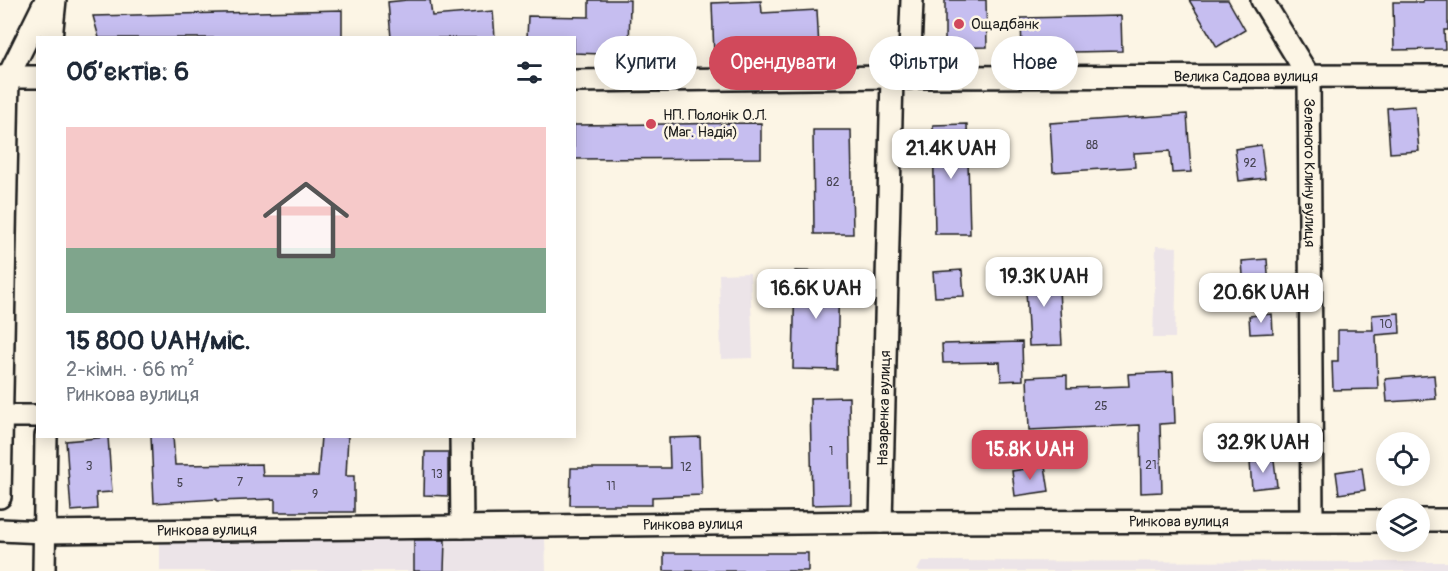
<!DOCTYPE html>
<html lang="uk">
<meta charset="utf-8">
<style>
body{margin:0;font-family:Pangolin,sans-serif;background:#f2f2f3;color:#1f2937;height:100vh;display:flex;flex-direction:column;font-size:22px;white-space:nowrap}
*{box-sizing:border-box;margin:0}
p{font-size:20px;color:#747a83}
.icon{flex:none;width:33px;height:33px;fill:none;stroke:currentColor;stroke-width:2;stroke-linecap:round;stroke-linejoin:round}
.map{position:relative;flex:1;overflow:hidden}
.sheet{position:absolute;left:36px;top:36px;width:540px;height:402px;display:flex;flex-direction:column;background:#fff;border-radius:0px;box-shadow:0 3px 15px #0003}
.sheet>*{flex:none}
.banner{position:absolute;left:594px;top:36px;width:570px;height:54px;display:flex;gap:12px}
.tools{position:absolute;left:1376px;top:432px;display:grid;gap:12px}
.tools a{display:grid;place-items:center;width:54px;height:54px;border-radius:50%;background:#fff;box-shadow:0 3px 15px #0003;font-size:30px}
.price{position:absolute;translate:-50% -51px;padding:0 14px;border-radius:12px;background:#fff;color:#222;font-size:20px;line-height:39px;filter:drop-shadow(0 2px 3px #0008)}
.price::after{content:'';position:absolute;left:50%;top:36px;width:18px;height:14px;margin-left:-9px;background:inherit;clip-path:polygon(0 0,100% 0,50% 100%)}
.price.on{background:#d1495b;color:#fff}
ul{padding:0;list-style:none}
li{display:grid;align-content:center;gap:12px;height:318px;padding:0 30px}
li span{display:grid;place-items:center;height:186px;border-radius:0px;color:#555}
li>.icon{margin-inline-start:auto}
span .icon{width:108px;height:108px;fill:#fffc;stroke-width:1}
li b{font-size:26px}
h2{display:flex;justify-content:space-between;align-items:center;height:72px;padding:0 30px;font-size:26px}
.pill{padding:0 21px;border-radius:27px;background:#fff;box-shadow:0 3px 15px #0003;font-size:21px;line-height:54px}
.pill.on{background:#d1495b;color:#fff}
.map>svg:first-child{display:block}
.built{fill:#ece4e8}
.building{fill:#c6bef0;stroke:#1c1c1c;stroke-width:1.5}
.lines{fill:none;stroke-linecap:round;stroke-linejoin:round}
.minor-casing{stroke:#1c1c1c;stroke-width:26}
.minor{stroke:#fcf5e5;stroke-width:21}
.poi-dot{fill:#d1495b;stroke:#fcf5e5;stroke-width:2}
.labels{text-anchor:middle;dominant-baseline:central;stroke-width:5;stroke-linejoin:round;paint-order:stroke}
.number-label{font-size:12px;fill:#464451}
.poi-label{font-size:15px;fill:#1c1c1c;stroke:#fcf5e5;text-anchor:start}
.street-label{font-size:15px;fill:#1c1c1c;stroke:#fcf5e5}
</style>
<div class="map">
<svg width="1448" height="571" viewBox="0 0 1448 571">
<rect width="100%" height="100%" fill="#fcf5e5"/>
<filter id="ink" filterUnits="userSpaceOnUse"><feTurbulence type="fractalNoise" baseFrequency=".0167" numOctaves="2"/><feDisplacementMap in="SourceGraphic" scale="12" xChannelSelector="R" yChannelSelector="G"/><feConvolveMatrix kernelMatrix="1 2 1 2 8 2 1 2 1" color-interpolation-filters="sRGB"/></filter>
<g filter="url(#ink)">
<path class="built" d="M1156,246l21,1 -2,91h-22z
M750,273l3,85 -32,1 -2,-85z
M545,537l1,34h-386v-30z
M922,561l526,1v9h-531z"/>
<path class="building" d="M407,0h23l2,16 61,-5 2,27h-104l-3,-36z
M589,0h41l-1,55 -55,-2v-15h-47l1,-22 61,1z
M945,0h41l1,47 -42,1z
M1189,0h39l17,30 -28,17z
M1423,0h25v30h-4l1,19 -51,1 -1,-48h30z
M761,1l1,12 55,-3 2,39 -105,6 -2,-52z
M342,10v28h-243l-6,-22z
M1121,16l1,35 -100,2 -1,-35z
M1415,106l4,45 -29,2 -3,-45z
M1187,114l4,58 -19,1 -2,-22 -36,2 1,14 -82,5 -3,-49z
M761,123v35l-187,1v-34z
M967,124l3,110h-35l-2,-109z
M813,130h38l2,104h-39z
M1261,145l4,33 -26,3 -4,-32z
M1267,259l2,29 -25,2 -2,-29z
M962,270l2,26 -29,1 -2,-25z
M1058,270l4,75 -33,1 -4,-74z
M795,271l44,1 -2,98 -44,-1z
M1399,313l1,20 -24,2 2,54 -45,1 -1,-29h6v-31h35l-1,-15z
M1272,314l1,19 -23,1 -1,-18z
M1022,342l1,38 -22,1 -1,-19 -57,1 -1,-19z
M1173,372l2,51 -15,1 2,68 -21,1 -1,-68 -111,5 -2,-53 40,-2v13l62,-2 -1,-12z
M1434,375l2,24 -49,3 -2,-23z
M849,397l2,107 -39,1 -2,-107z
M151,436h22l2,29 87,-1 1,12h55l3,-40h27l-2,40h8v36h-79v-13l-58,2v-2l-63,4z
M108,437l4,55 -16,1 1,16 -26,2 -5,-70z
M700,437l2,58 -50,2v8h-82l1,-37h99l-1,-30z
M425,452h23v44l-24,-1z
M1274,460l3,26 -25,3 -2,-27z
M1045,466l4,25 -34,5 -3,-25z
M1362,468l3,22 -26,4 -3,-22z
M414,540h31l-1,31h-30z
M664,553h144v18h-144z"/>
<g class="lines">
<g class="minor-casing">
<g id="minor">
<path id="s1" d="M1262,0l47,77 3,444"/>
<path d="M51,38l4,-38"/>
<path d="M0,77h38"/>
<path d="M909,78l3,-78"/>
<path id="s2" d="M574,81l318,-4 556,-1"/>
<path d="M2,416h36"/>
<path d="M461,436l1,91"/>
<path d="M0,497l8,-420 38,-77"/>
<path d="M1419,520h29"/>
<path id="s3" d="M881,522l11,-445"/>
<path id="s4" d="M0,530l44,2 837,-10 505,-1"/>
<path d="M44,571l2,-135"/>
</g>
</g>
<use href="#minor" class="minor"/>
</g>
</g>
<g class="poi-dot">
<circle cx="959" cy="24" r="6"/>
<circle cx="651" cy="124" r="6"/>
</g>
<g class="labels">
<g class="number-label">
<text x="1092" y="145">88</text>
<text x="1250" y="163">92</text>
<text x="833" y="182">82</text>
<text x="1386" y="324">10</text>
<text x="1101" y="406">25</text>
<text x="831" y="451">1</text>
<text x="1151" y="465">21</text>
<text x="89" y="466">3</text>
<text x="686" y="467">12</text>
<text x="437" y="474">13</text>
<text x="240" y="482">7</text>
<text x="180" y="483">5</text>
<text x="611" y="486">11</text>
<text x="315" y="494">9</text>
</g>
<g class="poi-label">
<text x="971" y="24">Ощадбанк</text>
<text x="663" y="115">НП. Полонік О.Л.<tspan x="663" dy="17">(Маг. Надія)</tspan></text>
</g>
<g class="street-label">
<text stroke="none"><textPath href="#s2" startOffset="672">Велика Садова вулиця</textPath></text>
<text stroke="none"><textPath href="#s1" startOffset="186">Зеленого Клину вулиця</textPath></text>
<text stroke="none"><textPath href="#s3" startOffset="114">Назаренка вулиця</textPath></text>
<text stroke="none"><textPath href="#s4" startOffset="1179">Ринкова вулиця</textPath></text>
<text stroke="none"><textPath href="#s4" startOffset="693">Ринкова вулиця</textPath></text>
<text stroke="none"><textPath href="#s4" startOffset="207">Ринкова вулиця</textPath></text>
</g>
</g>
</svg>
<div class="tools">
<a><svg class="icon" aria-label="locate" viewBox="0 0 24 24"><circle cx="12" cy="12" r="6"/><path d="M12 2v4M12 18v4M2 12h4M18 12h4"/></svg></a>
<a><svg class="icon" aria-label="layers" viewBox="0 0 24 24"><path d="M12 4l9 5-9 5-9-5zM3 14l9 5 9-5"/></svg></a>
</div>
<b class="price" style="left:951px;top:180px">21.4K UAH</b>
<b class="price" style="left:1044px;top:308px">19.3K UAH</b>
<b class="price" style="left:816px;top:320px">16.6K UAH</b>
<b class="price" style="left:1261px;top:324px">20.6K UAH</b>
<b class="price" style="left:1263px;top:474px">32.9K UAH</b>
<b class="price on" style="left:1030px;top:481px">15.8K UAH</b>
<div class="banner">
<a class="pill">Купити</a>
<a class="pill on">Орендувати</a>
<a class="pill">Фільтри</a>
<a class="pill">Нове</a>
</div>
<section class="sheet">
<h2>Об’єктів: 6<svg class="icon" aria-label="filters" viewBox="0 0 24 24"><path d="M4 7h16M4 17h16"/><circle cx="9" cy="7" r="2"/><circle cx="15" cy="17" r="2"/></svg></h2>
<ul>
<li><span style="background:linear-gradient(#f6c9c9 65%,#7fa58c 0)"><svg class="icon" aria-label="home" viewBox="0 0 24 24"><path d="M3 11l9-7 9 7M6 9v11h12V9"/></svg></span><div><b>15 800 UAH/міс.</b><p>2-кімн. · 66 m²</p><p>Ринкова вулиця</p></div></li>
</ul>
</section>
</div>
